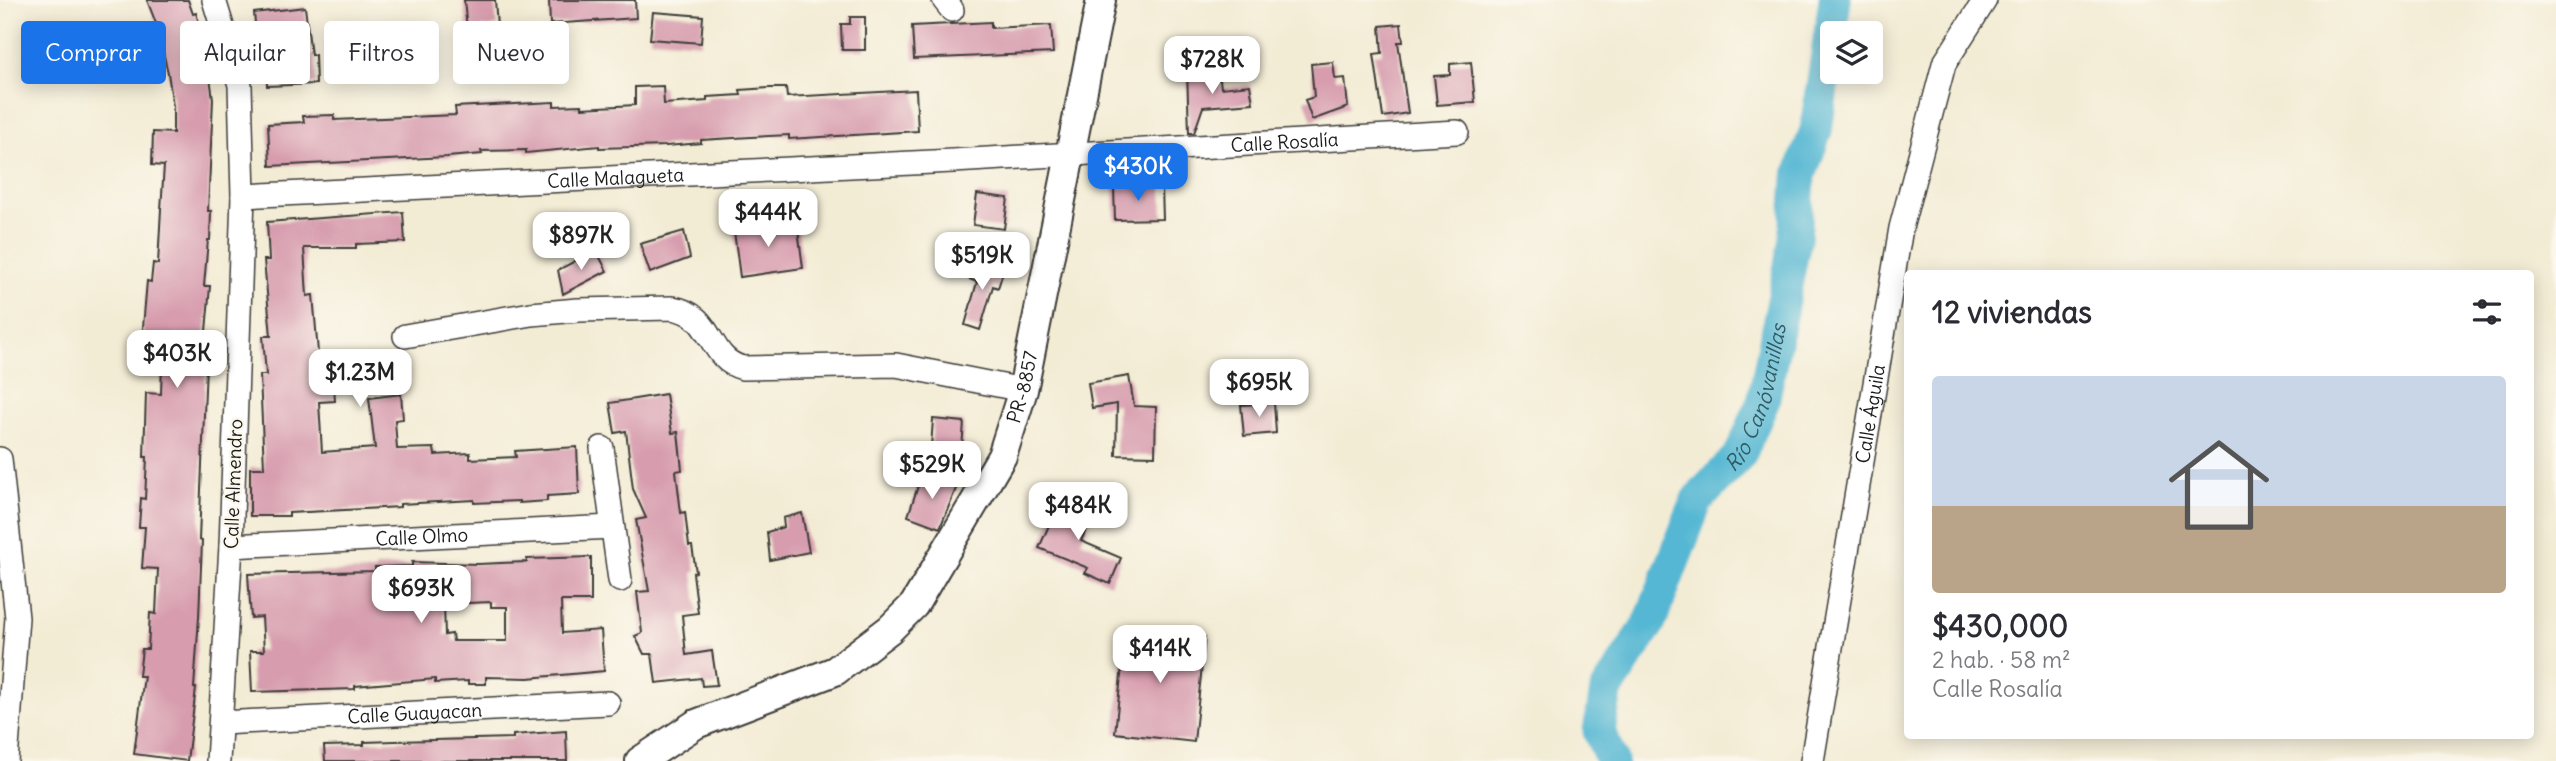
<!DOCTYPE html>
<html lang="es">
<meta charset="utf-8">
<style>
body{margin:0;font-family:Delius,sans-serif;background:#f2f2f3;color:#2b2b33;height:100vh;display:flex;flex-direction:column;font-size:26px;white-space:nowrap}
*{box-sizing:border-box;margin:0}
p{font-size:23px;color:#7c7c81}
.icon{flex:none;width:38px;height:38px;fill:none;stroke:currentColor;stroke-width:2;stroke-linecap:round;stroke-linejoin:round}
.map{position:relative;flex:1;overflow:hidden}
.details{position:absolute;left:1904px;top:270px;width:630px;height:469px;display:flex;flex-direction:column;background:#fff;border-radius:7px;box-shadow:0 4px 18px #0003}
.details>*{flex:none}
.banner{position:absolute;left:21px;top:21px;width:665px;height:63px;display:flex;gap:14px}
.buttons{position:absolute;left:1820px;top:21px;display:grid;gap:14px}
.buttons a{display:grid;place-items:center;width:63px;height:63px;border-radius:7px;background:#fff;box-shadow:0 4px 18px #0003;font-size:35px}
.price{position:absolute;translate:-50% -60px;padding:0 16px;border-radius:14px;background:#fff;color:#222;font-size:23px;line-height:46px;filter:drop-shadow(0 2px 4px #0008)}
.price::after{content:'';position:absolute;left:50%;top:42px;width:21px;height:16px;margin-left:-10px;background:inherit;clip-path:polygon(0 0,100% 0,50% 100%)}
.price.selected{background:#1a73e8;color:#fff}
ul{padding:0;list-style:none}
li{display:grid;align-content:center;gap:14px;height:371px;padding:0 28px}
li+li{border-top:2px solid #e1e1e2}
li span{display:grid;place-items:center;height:217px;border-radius:7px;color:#555}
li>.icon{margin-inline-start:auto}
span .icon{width:126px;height:126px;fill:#fffc;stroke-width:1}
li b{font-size:30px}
h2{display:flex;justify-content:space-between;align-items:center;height:84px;padding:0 28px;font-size:30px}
.chip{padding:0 24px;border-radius:7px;background:#fff;box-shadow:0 4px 18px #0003;font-size:24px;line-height:63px}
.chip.selected{background:#1a73e8;color:#fff}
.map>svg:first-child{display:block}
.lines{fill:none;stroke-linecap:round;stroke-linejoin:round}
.river{stroke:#54b7d3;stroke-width:33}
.building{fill:#d79cae;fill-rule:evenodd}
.minor-casing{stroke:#3c3b38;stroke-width:26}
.tertiary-casing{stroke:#3c3b38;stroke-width:32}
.minor{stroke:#fff;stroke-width:23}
.tertiary{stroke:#fff;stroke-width:28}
.labels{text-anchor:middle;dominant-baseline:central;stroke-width:5;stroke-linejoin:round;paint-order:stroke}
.street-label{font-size:19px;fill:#1c1c1c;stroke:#fbf7ec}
.water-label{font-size:21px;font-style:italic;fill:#325a65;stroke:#fbf7ec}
</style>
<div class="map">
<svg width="2556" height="761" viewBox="0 0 2556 761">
<rect width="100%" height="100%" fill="#fbf7ec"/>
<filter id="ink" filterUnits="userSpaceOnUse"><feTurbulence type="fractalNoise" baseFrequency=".0143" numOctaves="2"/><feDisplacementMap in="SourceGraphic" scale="14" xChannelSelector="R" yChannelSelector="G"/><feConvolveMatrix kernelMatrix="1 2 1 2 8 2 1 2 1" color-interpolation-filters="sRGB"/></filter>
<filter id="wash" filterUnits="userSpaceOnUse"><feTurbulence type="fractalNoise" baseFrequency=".00686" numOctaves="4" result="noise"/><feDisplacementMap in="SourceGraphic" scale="28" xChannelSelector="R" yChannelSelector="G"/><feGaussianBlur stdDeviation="1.57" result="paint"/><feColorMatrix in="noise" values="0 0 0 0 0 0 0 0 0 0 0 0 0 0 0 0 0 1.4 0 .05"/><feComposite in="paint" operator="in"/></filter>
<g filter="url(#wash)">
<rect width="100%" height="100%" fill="#f3ecd5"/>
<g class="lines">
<path class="river" id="s1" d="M1612,761l-13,-30 7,-40 44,-69 47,-122 43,-45 23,-53 32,-162 4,-62 17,-48 19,-130"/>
</g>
<g id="blocks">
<path class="building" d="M147,0h41l5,14 3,-1 10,35 7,51 -5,112h3l-1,29h-2l-4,46h6l-7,79h3l-7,175 3,1 -3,76 -5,71h2l-9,73 -53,-7 10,-78h-5l3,-27h6l2,-36 6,1 2,-45 -16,-1 3,-41h-6l2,-29 4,1 2,-42h-3l2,-64 15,1 1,-31 -18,-1 1,-11h-4l6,-70 4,1 2,-19 5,1 3,-55 3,-43 -12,-1 1,-33 20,1v-27l-5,-33 -11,-47z
M464,0h31l2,26 -30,3z
M549,0h86l1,18 -86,6z
M305,7l6,48h4l1,29 -49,2 -2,-45 -8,1 -3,-29z
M653,12l50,4 -2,27 -51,-4z
M850,17h15v33h-23l-1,-26h9z
M991,22v6l60,-3 2,28 -139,6 -2,-33z
M1401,24l2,18h-5l10,71 -25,4 -9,-63 8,-1 -2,-27z
M1333,62l2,17 10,-1 3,29 -36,13 -7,-20 9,-3 -3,-33z
M1471,62l4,40 -38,3 -3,-29 16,-1v-11z
M1187,69l33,11 1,8 29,-3 3,18 -50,4 -9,26h-5z
M663,86l1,18 43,-3v-4l34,-2 -1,-5 29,-2h17l1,9 129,-7 2,41 -129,8v-4l-38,2 -50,3v3l-35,3 -67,2v-2l-73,7v-3l-45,1 1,3 -35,3 -177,9 -2,-42 36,-2 -1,-6 31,-1v5l122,-5 -1,-8 99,-5v4l28,-1v3l53,-3v-18z
M1114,187h48l1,32 -48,1z
M977,194l31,4 -4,31 -31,-4z
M403,212l2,30 -49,2v4h-52l3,48 6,-1 8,92 13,-1 1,15 -16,1 3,50 53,-4 -6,-50 32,-4 2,25 -8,1 2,29 37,-1 1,7 35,-2v6l46,-2 -1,-6 62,-4 2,47 -32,2v5l-28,2v-2l-45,2v-3l-74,4v3l-111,6v3h-39v-48h14l-4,-93h6l-3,-39h8l-7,-76h5l-2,-38z
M797,222l6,46 -63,9 -6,-46z
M684,231l6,27 -40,15 -10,-29z
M596,250l11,21 -44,23 -5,-24z
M975,261l29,8 -6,19 -5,-2 -13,44 -15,-5 12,-43 -8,-3z
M1129,376l5,30 22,1 -1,49 -39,-1 1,-51 -25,4 -4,-25z
M666,394l6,39 6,-1 4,38 -6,1 5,42 4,-1 4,34h3l4,26 -3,1 5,40 -16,2 4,40 26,-4 5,34 -15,1 -1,-8 -45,5 -4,-29h-8l-9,-18 7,-3 -5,-41 12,-1 -13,-71 10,-2 -13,-29 -7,-58 -11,2 -5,-30z
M1274,403l2,30 -32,3 -3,-31z
M933,419l31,3 -2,27 -31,-2z
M922,474l35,12 -17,42 -32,-12z
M1061,498l33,14 -13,29 40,17 -11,26 -25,-11 3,-5 -49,-20z
M802,513l7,39 -39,8 -3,-28 17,-5 -1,-9z
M591,557v44h-30l1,32 39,-3 3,41 -76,7 -42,-1v7h-18v-3l-33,2v-4l-80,7v3l-103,3 -2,-41h14l-2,-34 -11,1 -3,-44 127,-3v-4l37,-1v-4l66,2 49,-2v-3zM491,602v5h16v34h-54l-1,-7 -7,1 -1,-31z
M1126,628l79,9 -11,105 -79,-9z
M566,731l1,30h-242l-1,-15 40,-1v-3l31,-1 118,-3v-3z"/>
</g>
</g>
<g filter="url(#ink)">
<use href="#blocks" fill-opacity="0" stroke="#3c3b38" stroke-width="2"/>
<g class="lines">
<g class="minor-casing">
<g id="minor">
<path d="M214,0l26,85 3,111 -12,350 -13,215"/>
<path d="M944,0l8,10"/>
<path id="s2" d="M243,196l710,-35 504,-29"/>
<path d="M405,336l126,-22 47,-4 94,-2c43,6 34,51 71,60l153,-3 127,25"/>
<path d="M602,448l18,132"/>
<path d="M0,459l17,159 -11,143"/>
<path id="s3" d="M231,546l381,-19"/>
<path id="s4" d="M221,723l387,-20"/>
<path id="s5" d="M1812,761l89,-533 43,-164 41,-64"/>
</g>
</g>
<g class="tertiary-casing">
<g id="tertiary">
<path id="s6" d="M640,761l56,-37 139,-53 55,-42 24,-24 88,-149 21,-66 78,-390"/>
</g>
</g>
<use href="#minor" class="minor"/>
<use href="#tertiary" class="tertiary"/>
</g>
</g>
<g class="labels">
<g class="street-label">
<text stroke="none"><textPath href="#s2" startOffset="1043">Calle Rosalía</textPath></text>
<text stroke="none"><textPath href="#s2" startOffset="373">Calle Malagueta</textPath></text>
<text stroke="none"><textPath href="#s6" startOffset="564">PR-8857</textPath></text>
<text stroke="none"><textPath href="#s5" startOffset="352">Calle Águila</textPath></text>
<text transform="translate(233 484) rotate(-88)">Calle Almendro</text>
<text stroke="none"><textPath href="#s3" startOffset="191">Calle Olmo</textPath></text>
<text stroke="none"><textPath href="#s4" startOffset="194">Calle Guayacan</textPath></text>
</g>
<g class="water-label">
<text stroke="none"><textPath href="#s1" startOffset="408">Río Canóvanillas</textPath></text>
</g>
</g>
</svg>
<div class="buttons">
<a><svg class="icon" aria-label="layers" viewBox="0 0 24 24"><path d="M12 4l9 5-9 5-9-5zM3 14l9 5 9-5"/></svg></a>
</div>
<b class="price" style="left:1212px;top:96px">$728K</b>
<b class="price selected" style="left:1138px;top:203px">$430K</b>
<b class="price" style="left:768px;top:249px">$444K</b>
<b class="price" style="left:581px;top:272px">$897K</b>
<b class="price" style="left:982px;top:292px">$519K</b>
<b class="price" style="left:177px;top:390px">$403K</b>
<b class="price" style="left:360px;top:409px">$1.23M</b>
<b class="price" style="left:1259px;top:419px">$695K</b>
<b class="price" style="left:932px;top:501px">$529K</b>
<b class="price" style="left:1078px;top:542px">$484K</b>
<b class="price" style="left:421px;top:625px">$693K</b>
<b class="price" style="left:1160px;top:685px">$414K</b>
<div class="banner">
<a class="chip selected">Comprar</a>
<a class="chip">Alquilar</a>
<a class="chip">Filtros</a>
<a class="chip">Nuevo</a>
</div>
<section class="details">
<h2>12 viviendas<svg class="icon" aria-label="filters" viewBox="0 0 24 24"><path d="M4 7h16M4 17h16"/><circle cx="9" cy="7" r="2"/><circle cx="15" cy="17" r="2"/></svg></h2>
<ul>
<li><span style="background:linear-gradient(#c9d6e8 60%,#b9a48a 0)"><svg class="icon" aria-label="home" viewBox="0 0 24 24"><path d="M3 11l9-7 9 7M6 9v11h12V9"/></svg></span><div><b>$430,000</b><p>2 hab. · 58 m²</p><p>Calle Rosalía</p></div></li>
</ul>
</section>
</div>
